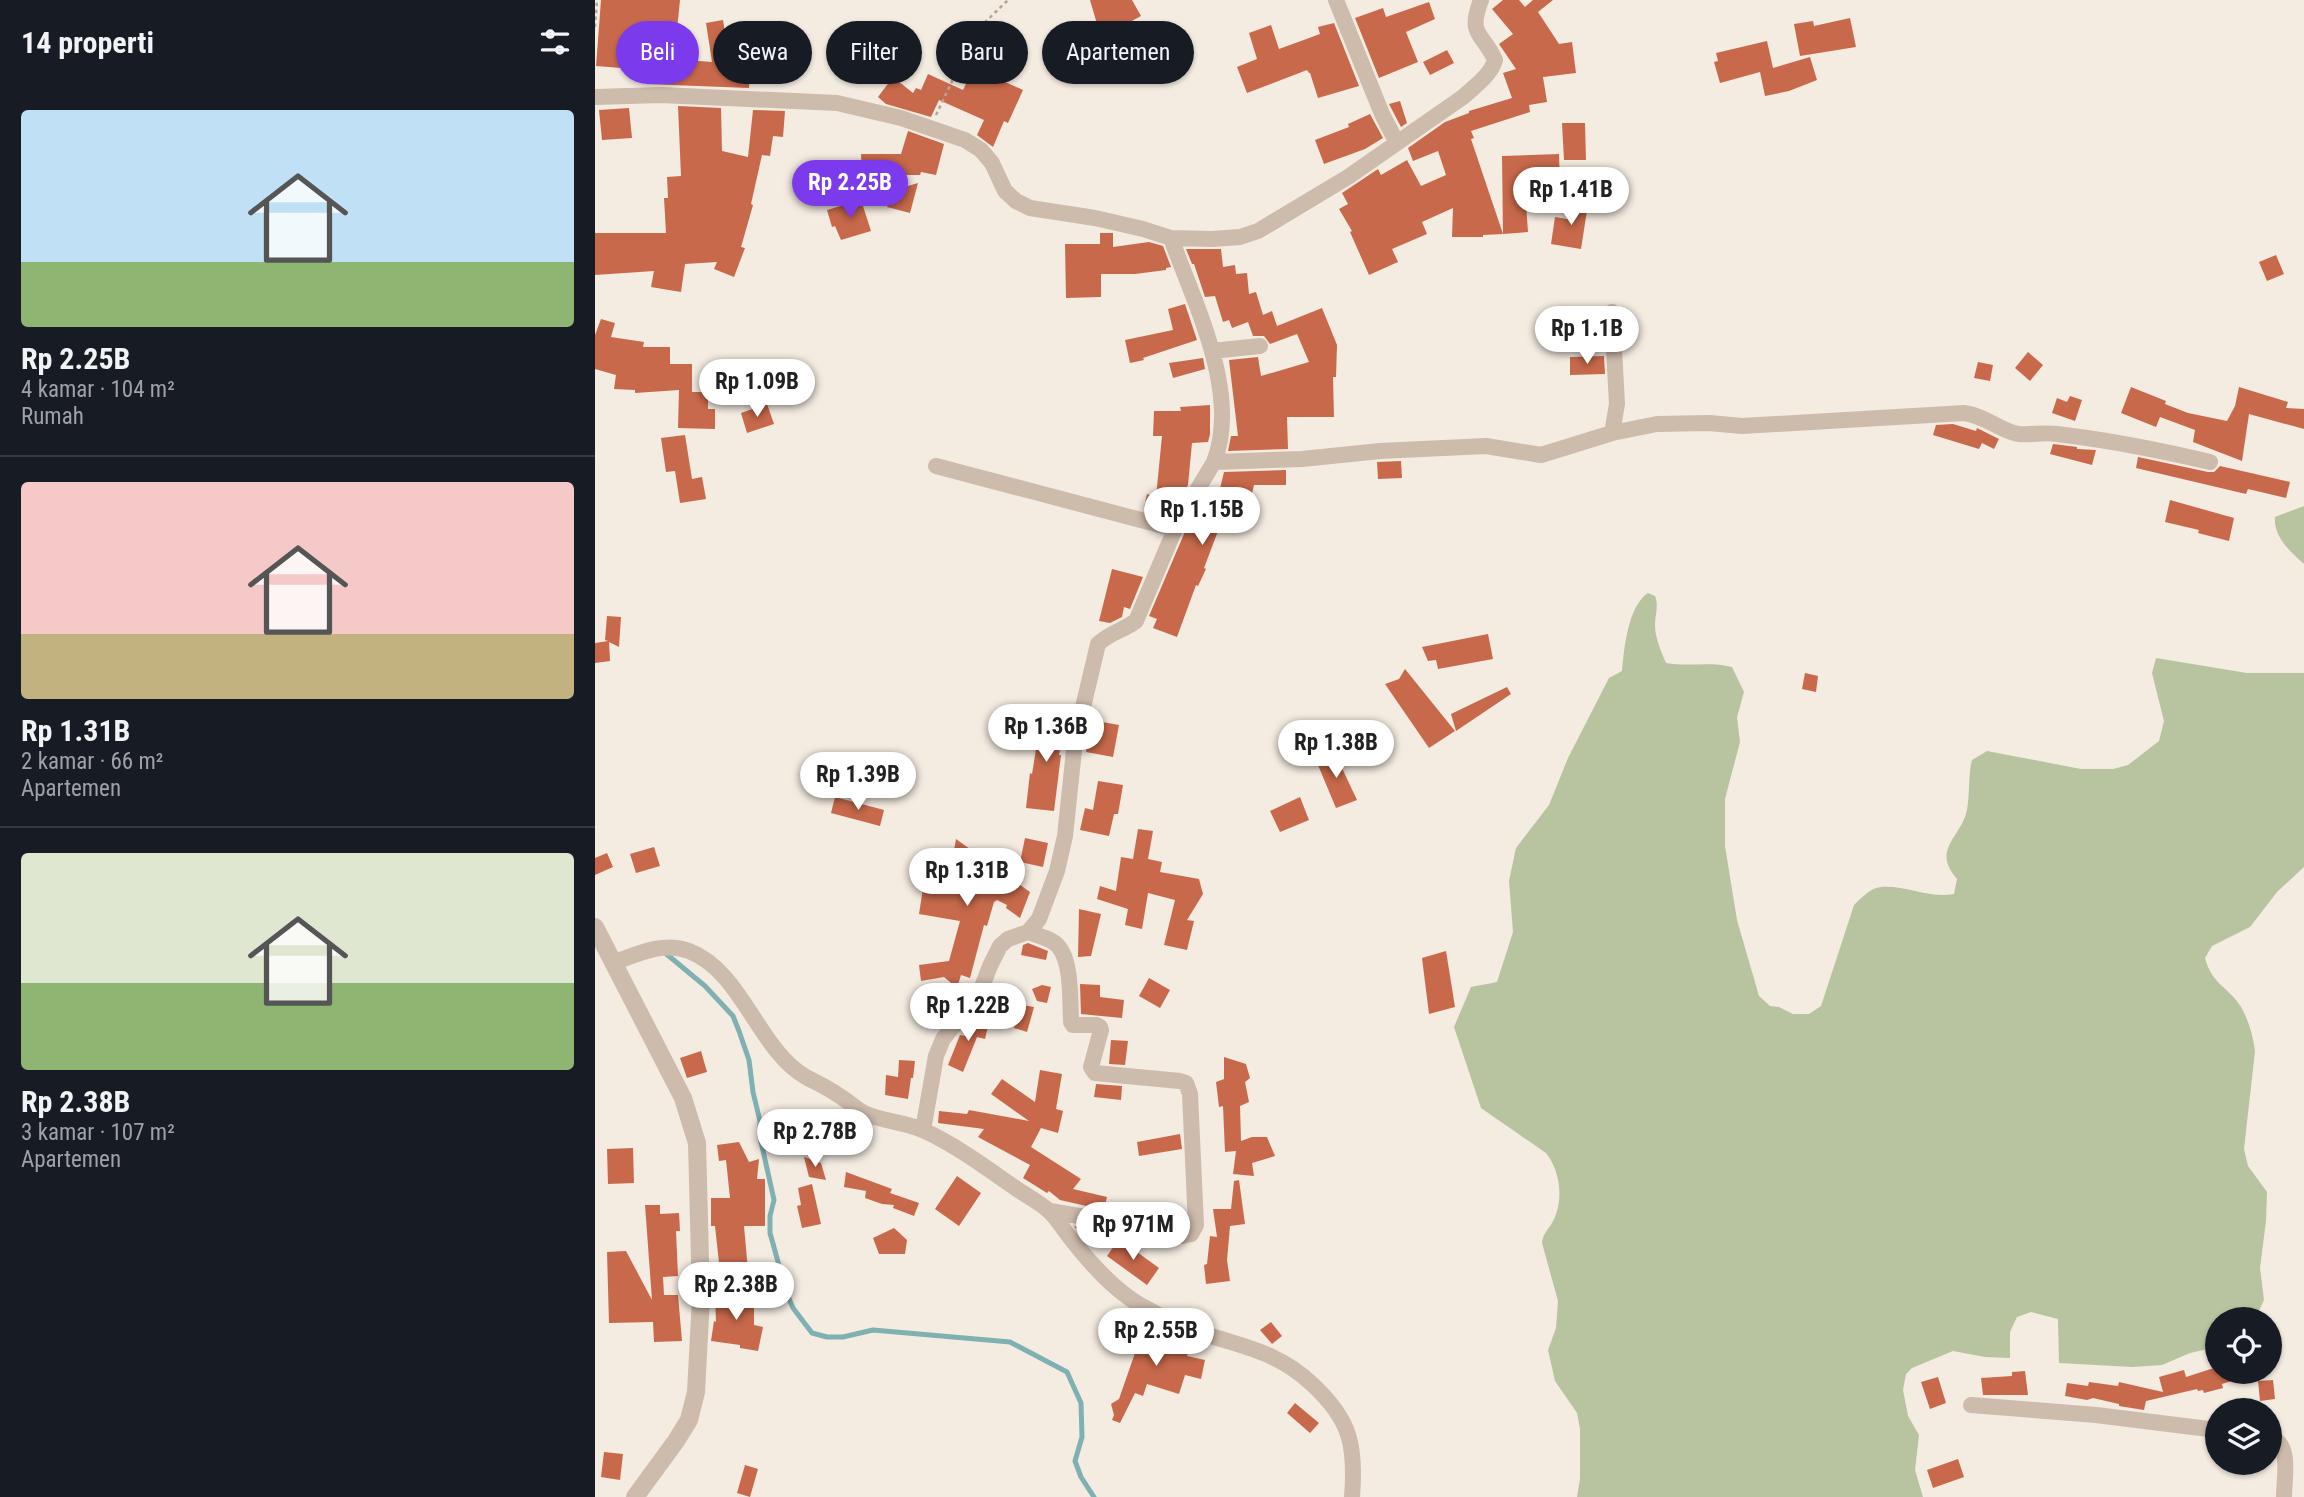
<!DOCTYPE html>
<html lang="id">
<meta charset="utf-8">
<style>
body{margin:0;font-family:"Roboto Condensed",sans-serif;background:#20242c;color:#f1f3f6;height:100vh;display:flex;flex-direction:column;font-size:26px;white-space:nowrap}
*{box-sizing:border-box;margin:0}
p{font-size:23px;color:#9ea1a6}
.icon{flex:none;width:38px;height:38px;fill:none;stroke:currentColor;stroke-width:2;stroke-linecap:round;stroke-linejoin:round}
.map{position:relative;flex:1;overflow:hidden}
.panel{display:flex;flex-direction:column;background:#171b24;width:595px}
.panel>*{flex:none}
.banner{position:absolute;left:21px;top:21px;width:665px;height:63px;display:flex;gap:14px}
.buttons{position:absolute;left:1610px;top:1307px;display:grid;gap:14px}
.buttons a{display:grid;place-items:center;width:77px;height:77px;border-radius:50%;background:#171b24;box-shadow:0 2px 5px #0004;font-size:35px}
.price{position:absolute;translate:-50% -60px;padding:0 16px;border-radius:24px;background:#fff;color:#222;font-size:23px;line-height:46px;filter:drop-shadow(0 2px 4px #0008)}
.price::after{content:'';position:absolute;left:50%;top:42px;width:21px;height:16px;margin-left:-10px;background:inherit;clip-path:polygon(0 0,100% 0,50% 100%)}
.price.current{background:#7c3aed;color:#fff}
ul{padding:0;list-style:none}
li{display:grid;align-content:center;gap:14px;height:371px;padding:0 21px}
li+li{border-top:2px solid #363941}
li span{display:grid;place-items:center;height:217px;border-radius:7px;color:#555}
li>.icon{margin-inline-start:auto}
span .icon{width:126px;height:126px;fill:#fffc;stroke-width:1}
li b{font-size:30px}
h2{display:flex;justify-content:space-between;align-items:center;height:84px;padding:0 21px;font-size:30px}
.pill{padding:0 24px;border-radius:32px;background:#171b24;box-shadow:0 2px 5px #0004;font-size:24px;line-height:63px}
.pill.current{background:#7c3aed;color:#fff}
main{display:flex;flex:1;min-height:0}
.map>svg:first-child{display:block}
.green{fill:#b8c4a0}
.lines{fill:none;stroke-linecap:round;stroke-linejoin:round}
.stream{stroke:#7fb0b2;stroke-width:5}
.building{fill:#c8694b}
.path{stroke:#b9a596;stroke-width:2.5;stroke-dasharray:3.5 3.5;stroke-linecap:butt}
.minor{stroke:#cdbbac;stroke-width:16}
.tertiary{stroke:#cdbbac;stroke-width:18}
</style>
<main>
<section class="panel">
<h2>14 properti<svg class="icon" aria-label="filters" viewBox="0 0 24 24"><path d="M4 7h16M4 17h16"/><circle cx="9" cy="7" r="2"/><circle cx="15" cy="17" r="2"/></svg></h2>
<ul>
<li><span style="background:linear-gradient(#bfe0f5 70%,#8fb573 0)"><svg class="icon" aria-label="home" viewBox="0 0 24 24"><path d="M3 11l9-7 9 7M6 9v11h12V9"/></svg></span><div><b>Rp 2.25B</b><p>4 kamar · 104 m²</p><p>Rumah</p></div></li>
<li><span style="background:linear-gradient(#f6c9c9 70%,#c2b280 0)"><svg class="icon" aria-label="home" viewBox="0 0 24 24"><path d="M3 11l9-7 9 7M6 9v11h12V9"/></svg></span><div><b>Rp 1.31B</b><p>2 kamar · 66 m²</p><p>Apartemen</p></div></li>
<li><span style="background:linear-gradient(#dfe7d0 60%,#8fb573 0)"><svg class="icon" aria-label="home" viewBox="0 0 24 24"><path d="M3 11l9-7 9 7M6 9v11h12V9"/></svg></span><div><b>Rp 2.38B</b><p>3 kamar · 107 m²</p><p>Apartemen</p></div></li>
</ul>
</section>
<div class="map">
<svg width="1709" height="1497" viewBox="0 0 1709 1497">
<rect width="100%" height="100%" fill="#f4ebe1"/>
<path class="green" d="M1709,506v58c-14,-12 -31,-28 -29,-47z
M1053,593l7,3c4,10 0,19 0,29 0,13 6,26 11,38 23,4 44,-2 66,4l12,25 -7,25 3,25 -15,57v47l12,74 22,76 11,10 9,1 14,7h16l12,-8 33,-101c6,-6 14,-14 22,-17 22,-6 52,11 78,6l3,-15c-26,-30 4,-41 10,-69 3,-17 1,-34 5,-50l15,-9 94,18h32l15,-4 31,-24 5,-20 -12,-48 4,-15 91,15h57v194l-27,25 -27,35 -38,19 -7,12c7,27 24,29 36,49 8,14 12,29 14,44l-11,98 4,17 19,26 -1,29 -6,47 4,32 -9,19 -38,1v27l-27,6 -28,12 -30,2 -73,-4 -1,-44 -27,-7 -14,5 -7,15v26l-25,-1 -32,-6 -41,17 -6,6 -3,16 5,26 11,19 -4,35 8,27h-346l3,-18v-50l-3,-16 -22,-32 -7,-31 8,-22 2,-27 -16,-58c1,-9 5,-12 10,-20 12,-21 9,-51 -6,-70l-65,-45 -27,-81 17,-40 26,-5 16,-50 -4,-51 7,-33 33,-43 19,-47 41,-80 13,-7c2,-22 6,-65 26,-78z"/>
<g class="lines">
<path class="stream" d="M69,952l41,34 28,30 6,15 10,29 4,32 7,29v16l14,63 -4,16v17l17,61 6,14 19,25 15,4h16l30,-7 137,12 57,30 14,31 1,34 -7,24 6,16 13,20"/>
</g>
<path class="building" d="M6,0h79l-6,59 38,3 -6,-39 17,-3 4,25 56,2v26h-33l-1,15 -103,-4 1,-14 -51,-4z
M495,0h42l9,16 -22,12 2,4 -19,9z
M908,0h16l6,7 8,-7h20l-15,12 21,32 13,-2 4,31 -33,4 4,25 -18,3 1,7 -59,19 3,7 -3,1 32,95 -20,1v2h-31l1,-29 -31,14 5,12 -35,15 6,13 -29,13 -19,-43 2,-1 -13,-22 9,-5 -6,-11 36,-24 3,6 26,-15 14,26 25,-11 -8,-24 -25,10 -5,-13 37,-26 24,-9v-2l43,-13 -9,-25 13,-4 -17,-25 14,-10 -21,-25z
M834,2l6,17 -29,13 12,30 -39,16 -24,-60 28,-10 3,9z
M1255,18l6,29 -56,9 -6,-32 19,-3 1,5z
M739,23l25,63 -41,12 -8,-25h-1l-2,-3 -60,23 -10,-26 20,-8 -8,-26 22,-8 8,24 41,-15 -2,-7z
M1172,41l6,27 37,-11 7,23 -28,11 -24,5 -5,-24 -40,11 -6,-21 4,-1 -2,-8z
M388,48l21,10 -10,19 29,13 -15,33 -4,-2 -11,26 -16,-12 7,-15 -45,-20 -8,17 -45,-13 -8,-7 15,-20 20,16 3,-5 5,2 7,-16 35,16z
M852,50l7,13 -24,12 -7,-13z
M805,101l7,22 -6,4 -12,-23z
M83,106l43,2 1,43 26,6 5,-47 32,1 -2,26 -10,-1 -3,20 -8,-1 -11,49 2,1 -12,42 4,1 -11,29 -20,-8 3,-7 -32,2 -4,28 -30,-5 3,-16 -59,4v-42h71l-2,-35h4l-1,-21 14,-1z
M34,108l3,30 -30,2 -3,-30z
M775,114l13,24 -18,11 -41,15 -9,-24 34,-13 -1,-3z
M967,123h23l1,37h-22z
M313,131l36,13 -8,31 -15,-3 -1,3h-58l-1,-21h40z
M964,154l1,34 -35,1 3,43 -25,2 -1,-78z
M323,183l-8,30 -23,-6 4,-16z
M266,200l10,31 -30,9 -6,-14 -3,1 -5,-17z
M974,201l19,3 -7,45 -30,-5 4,-27 12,2z
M505,233h13v14l36,-5 14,4 8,21 -5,1v2l-31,4h-34v23l-35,1 -1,-54h35z
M591,249h35l2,18 12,-2 1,9 11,-1 2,21 7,-2 7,23 9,-4 5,15 45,-18 15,37 -1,32h-3l1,40h-47l1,32 -60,2 3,-15h7l-9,-76 29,-3 3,19 48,-14 -12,-28 -27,10 -6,-8h-11l-5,-14 -16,6 -3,-8 -6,2 -8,-26 -10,1 -11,-33h-2z
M1681,255l8,19 -17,7 -8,-19z
M590,304l12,36 -54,18 1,2 -14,3 -5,-23 48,-10 -5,-21z
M6,319l14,4 -4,14 33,5 -1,5h27v17h22v28h16v17h7v20l-37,-1 1,-38 -44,3v-3l-21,-1 2,-14 -21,-6v-34z
M1433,352l15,13 -13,16 -15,-13z
M1009,356l1,18 -35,1v-18z
M608,358l2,11 -32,9 -4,-15z
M1383,362l15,3 -3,16 -16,-3z
M1536,387l35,14 -1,3 23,9 39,8 8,-15 4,-19 49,15 -2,6 18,1v20l-55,-15 -7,47 -49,-19 2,-12 -35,-13 -4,10 -35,-14z
M1475,396l12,4 -7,21 -23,-8 5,-15 10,4z
M172,404l7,20 -27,9 -6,-20z
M615,405v29l-2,8 -16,1 -4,42 -19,32 -15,-5v-2l-10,-3 3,-13 9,3 6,-61h-9l1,-25h27l-1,-4z
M1358,424l23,7 1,-3 22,11 -5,10 -12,-6 -3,6 -46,-14 3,-10z
M90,435l7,44 10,-2 4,22 -26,4 -5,-32 -9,1 -5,-34z
M1458,444l24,3v2l19,1 -4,15 -42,-11z
M1543,457l70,15h6l6,-6 70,16 -4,16 -38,-9 -2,5 -110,-26z
M806,461l1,17 -24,1 -1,-17z
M691,470v15h-32l-3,13 -19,-4 -28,74 2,1 -8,17 -2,-1 -19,52 -24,-9 4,-9 -8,-3 38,-89 21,-35 10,5 6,-25z
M1575,500l64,18 -5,23 -31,-8 1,-3 -34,-8z
M517,569l31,8 -13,32 -6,-2 -2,10 -12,6 -11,-2z
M12,616l14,1 -2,30 -10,-5 1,19 -15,2v-20l13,-2 -3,-1z
M893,634l5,25 -55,10 -2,-9 -8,1 -6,-14z
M810,669l50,62 -26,17 -44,-64 14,-5z
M1210,673l13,3 -2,16 -14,-3z
M912,687l4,7 -55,37 -5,-17z
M447,712l24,5 -7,38h2l-7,56 -28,-3 4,-35 2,1z
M496,720l28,5 -6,32 -27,-5z
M738,749l24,51 -21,8 -21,-50 12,-4z
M503,781l25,4 -5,29h-4l-5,22 -29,-6 5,-22 8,2z
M240,797l49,13 -4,16 -49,-13z
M705,797l9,23 -29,12 -10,-21z
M543,829l15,2 -5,28 14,3 -2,10 39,7 4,15 -16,26 7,1 -7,29 -23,-5 11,-45 -27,-7 -6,36 -17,-4 3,-16 -31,-10 3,-13 16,5 5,-34 12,2z
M430,838l23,5 -5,24 -23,-5z
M361,839l74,53 -10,26 -14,-10 1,-3 -10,-5 -3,2 -7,24 -3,-1 -14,53 -9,-3 -4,13 -13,-11 -23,4 -2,-16 30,-4 11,-40 -41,-7 5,-32 10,2 5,-19 12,3z
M59,847l6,19 -24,7 -6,-19z
M12,853l6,14 -18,8v-17z
M484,909l22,5 -10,42 -13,1z
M433,943l20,8 -2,9 -25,-5 2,-10z
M851,951l9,56 -26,7 -7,-56z
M554,978l21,12 -10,18 -21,-12z
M485,984l20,1v12l24,3 -2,18 -41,-4z
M447,985l9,2 -4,16 -10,-2 -5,-12z
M396,1000l43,7 -7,25 -13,-4 1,-3 -27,-5z
M378,1018l16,4 -4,17 -8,-2 -14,35 -15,-7 12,-30 5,1 2,-11z
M516,1040l17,1 -3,24 -16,-1z
M106,1051l6,21 -20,6 -7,-20z
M629,1057l22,7 4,14 -5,4 4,20 -9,4 1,35 11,-4h15l8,19 -23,7 2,13 -21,-2 3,-23 -11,1 -2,-46 -4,1 -3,-25 8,-3z
M304,1060l16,1 -2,17h-2l-3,21 -23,-4 1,-20 12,2z
M445,1070l22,4 -6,35 7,2 -5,22 -17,-5 -10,19 50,32 -8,10 34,8 -3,13 -44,-10 -11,-9 -2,2 -24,-15 7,-13 -52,-28 6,-8 -46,-6 1,-12 28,3 2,-4 60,11 -38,-27 11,-15 33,23z
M501,1084l26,2 -1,14 -27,-3z
M245,1124l22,5 -2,12 -22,-4z
M585,1134l2,15 -43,7 -2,-14z
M214,1140l3,14 -20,1 -2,-11z
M144,1142l10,20 10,-3 -2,20h8v47h-21l4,44 -28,2 -5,-46h-4v-28h19l-4,-38 -7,1 -2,-16z
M38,1148l1,35 -26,1 -1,-35z
M209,1157l17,6 5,17 -17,-3z
M251,1172l46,17 -2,4 29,10 -5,13 -21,-8 1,-3 -12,-1 -17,-6 1,-7 -22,-4z
M362,1176l24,17 -22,33 -24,-17z
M644,1180l6,44 -15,2 -3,34 3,21 -24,3 -2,-19 3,-1 3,-28 7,1 -4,-28h18l3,-28z
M217,1184l9,40 -19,4 -5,-22 4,-1 -3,-17z
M50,1205h15v9l19,-1 1,18h-4l2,45 -15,1 1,18h14l4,46 -28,1 -1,-20 -44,1 -2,-71 19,-1 26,49z
M479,1226l20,5 3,2 -10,9z
M299,1228l13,12 -2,14h-26l-6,-16z
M524,1239l40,29 -12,17 -40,-29z
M120,1295h39v30l9,2 -5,24 -18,-3v-3l-29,-4 3,-20 2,1z
M550,1320l19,9 -7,11 32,10 -2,6 18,4 -4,19 -16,-4 -6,19 -32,-10 -4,12 -8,-3 -15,30 -8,-3 2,-5 -3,-11 8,-5 24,-69 -3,-2z
M676,1322l11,14 -10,8 -12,-14z
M1622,1367v5h33v3l-28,9 1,4 -19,5 -1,-3 -5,1 -1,-2 -51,12 -2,9 -25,-4v-2l-26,-6 -6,2 -22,-4 2,-13 21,3 1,-4 29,4 1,-4 44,10 -4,-15 25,-7 2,7z
M1430,1371l3,24h-45l-2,-17 31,-2v-4z
M1343,1377l8,26 -16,6 -9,-27z
M1678,1380l2,19 -15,2 -2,-20z
M700,1403l24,20 -9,10 -23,-20z
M9,1452l19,2 -3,26 -19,-3z
M1363,1459l6,18 -31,11 -6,-18z
M150,1465l13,4 -8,28 -13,-4z"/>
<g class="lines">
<path class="path" d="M0,27l2,-27
M341,115l40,-84 32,-31"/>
<path class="minor" d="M741,0l46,114 15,29
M0,97l66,-2 176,8 64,15 64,22 16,10 11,13 13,28 11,10 14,7 65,10 48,11 28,9 41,1 28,-2 18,-6 90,-54 115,-80c11,-10 28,-22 32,-37 -12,-28 -28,-23 -14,-60
M1017,312l5,92 -5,29
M617,351l48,-5
M619,462l88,-3 78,-8 106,-5 55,9 71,-22 45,-9 52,-1 33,3 222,-13c23,3 37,19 55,21 13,1 25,-2 38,0 51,6 102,16 153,28
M341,466l239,63
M433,932c9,3 24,7 30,14 14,15 12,56 13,76l2,3h23l4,2 1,3 -10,37 4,6 85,8 6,2 4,11 6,131 -5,9 -9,2 -63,-9 -34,-10 -35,-6
M18,963c24,-9 50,-22 76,-12 53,20 70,100 117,126 11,6 22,11 32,18 9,5 17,13 26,18 20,9 42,9 61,18 32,15 60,36 89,56 11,8 25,15 35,24 9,8 15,20 23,29 19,24 41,49 68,65 21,12 45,23 68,30 40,13 71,18 104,49 39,36 44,62 40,113
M328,1130l13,-74 7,-17 37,-47 10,-26 10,-20 8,-7 20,-7 11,-13 18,-48 8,-35 10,-95 23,-97c11,-11 26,-14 38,-23l42,-99 36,-60c27,-69 -20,-159 -43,-224
M1376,1405l125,10 121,15
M1675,1437c22,7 14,41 14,60"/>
<path class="tertiary" d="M0,927l88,171 14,45 4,155 -5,94 -7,28 -13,21 -41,56"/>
</g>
</svg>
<div class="buttons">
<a><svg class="icon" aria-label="locate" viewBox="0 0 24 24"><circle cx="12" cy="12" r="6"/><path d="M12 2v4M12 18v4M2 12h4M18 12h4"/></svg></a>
<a><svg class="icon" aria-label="layers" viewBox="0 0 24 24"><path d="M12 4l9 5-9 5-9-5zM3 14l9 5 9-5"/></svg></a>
</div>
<b class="price current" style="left:255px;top:220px">Rp 2.25B</b>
<b class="price" style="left:976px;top:227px">Rp 1.41B</b>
<b class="price" style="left:992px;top:366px">Rp 1.1B</b>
<b class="price" style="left:162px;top:419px">Rp 1.09B</b>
<b class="price" style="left:607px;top:547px">Rp 1.15B</b>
<b class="price" style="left:451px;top:764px">Rp 1.36B</b>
<b class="price" style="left:741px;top:780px">Rp 1.38B</b>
<b class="price" style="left:263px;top:812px">Rp 1.39B</b>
<b class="price" style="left:372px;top:908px">Rp 1.31B</b>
<b class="price" style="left:373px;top:1043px">Rp 1.22B</b>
<b class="price" style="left:220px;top:1169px">Rp 2.78B</b>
<b class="price" style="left:538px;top:1262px">Rp 971M</b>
<b class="price" style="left:141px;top:1322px">Rp 2.38B</b>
<b class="price" style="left:561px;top:1368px">Rp 2.55B</b>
<div class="banner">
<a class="pill current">Beli</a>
<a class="pill">Sewa</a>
<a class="pill">Filter</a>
<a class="pill">Baru</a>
<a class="pill">Apartemen</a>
</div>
</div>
</main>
